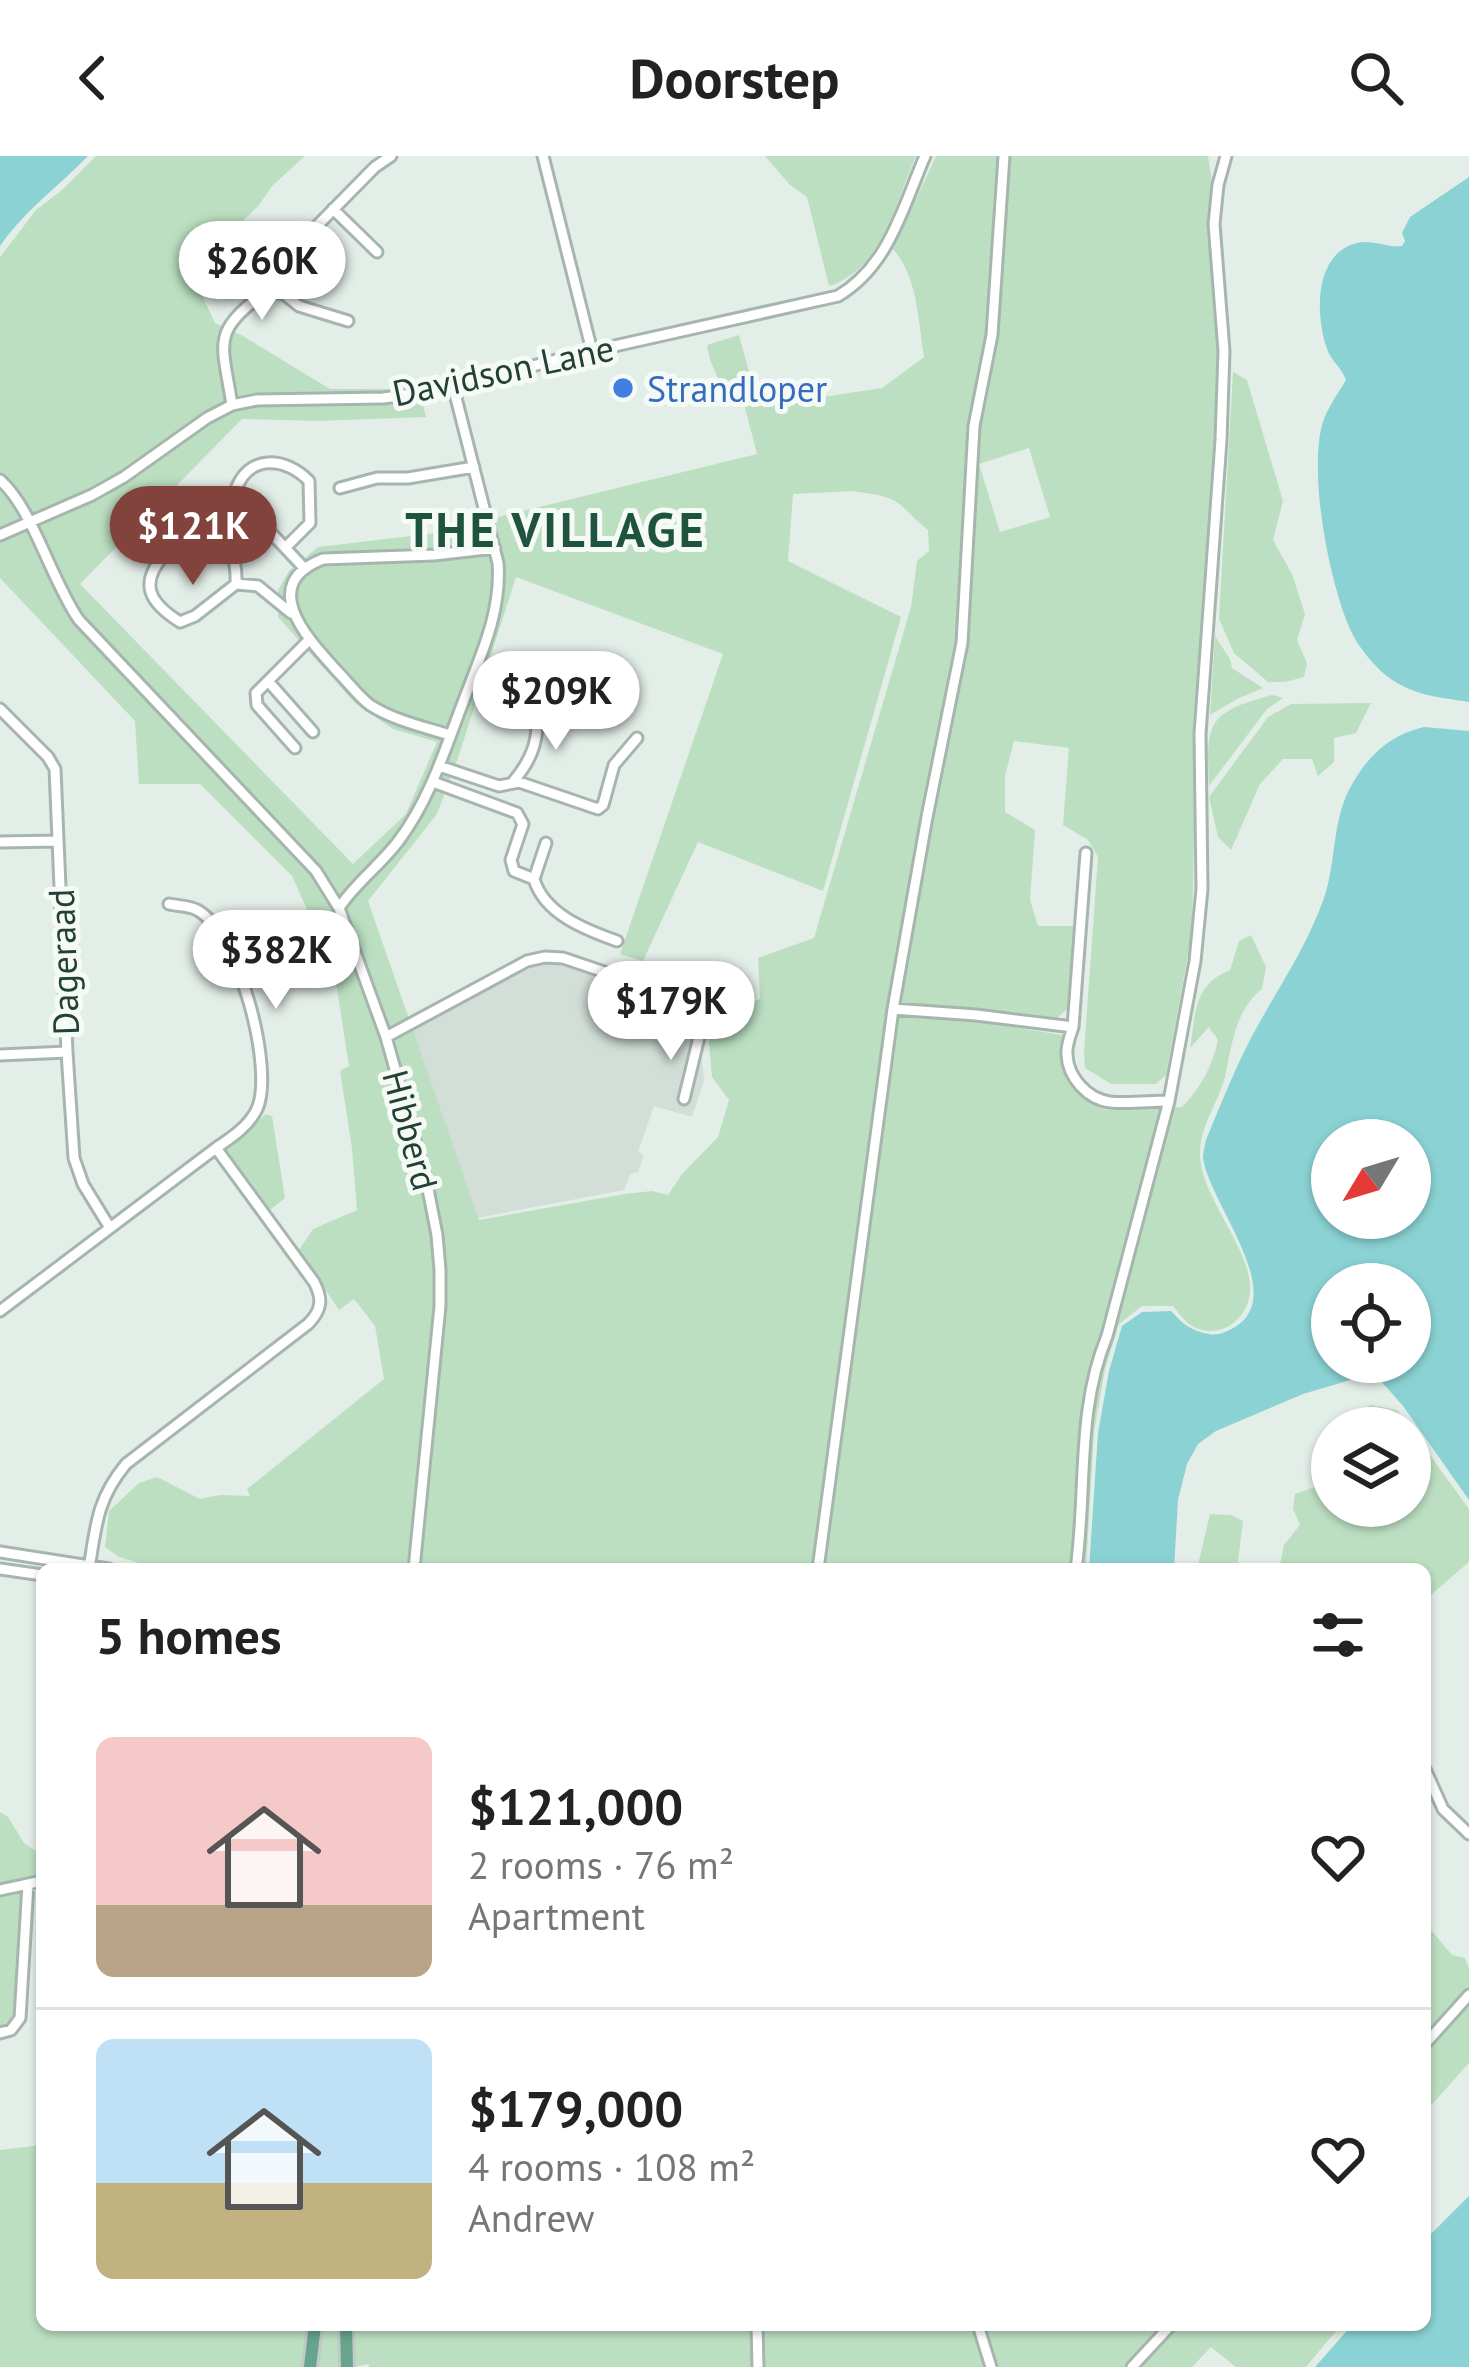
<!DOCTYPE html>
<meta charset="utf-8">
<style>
body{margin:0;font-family:"PT Sans",sans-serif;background:#f2f2f2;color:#222;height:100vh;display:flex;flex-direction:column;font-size:45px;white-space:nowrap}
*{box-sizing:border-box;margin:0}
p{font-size:39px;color:#767676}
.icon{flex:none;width:66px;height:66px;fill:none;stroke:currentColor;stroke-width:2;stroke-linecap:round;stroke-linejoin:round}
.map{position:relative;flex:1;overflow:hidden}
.details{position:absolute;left:36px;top:1407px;width:1395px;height:768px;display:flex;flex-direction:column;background:#fff;border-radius:18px;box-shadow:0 3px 9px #0004}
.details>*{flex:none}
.needle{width:78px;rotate:232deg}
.controls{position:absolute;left:1311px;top:963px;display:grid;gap:24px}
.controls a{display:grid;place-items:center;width:120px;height:120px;border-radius:50%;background:#fff;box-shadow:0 3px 9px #0004;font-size:60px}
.price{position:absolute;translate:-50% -102px;padding:0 27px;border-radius:42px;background:#fff;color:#222;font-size:39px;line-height:78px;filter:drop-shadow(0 3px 6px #0008)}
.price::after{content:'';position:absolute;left:50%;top:72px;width:36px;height:27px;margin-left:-18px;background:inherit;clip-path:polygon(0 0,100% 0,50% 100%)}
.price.selected{background:#81433c;color:#fff}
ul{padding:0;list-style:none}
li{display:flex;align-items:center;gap:36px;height:300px;padding:0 60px}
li+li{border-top:3px solid #e0e0e0}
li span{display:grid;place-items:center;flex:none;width:336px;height:240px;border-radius:18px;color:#555}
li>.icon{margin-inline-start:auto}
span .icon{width:144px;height:144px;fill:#fffc;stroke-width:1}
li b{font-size:51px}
h2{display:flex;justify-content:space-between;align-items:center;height:144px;padding:0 60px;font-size:51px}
header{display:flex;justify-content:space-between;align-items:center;height:156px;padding:0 60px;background:#fff;font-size:54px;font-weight:800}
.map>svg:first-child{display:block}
.built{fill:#d2ded7}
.green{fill:#bcdfc1;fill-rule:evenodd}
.water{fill:#8bd2d4;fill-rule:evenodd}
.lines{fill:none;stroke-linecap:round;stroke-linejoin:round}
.minor-casing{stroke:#a6b6ae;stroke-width:15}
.major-casing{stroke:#c1cac6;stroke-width:18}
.minor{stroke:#fff;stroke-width:9}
.major{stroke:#67a48d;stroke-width:12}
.shop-dot{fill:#3f7fe0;stroke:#f5faf7;stroke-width:4.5}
.labels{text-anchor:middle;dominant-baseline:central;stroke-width:10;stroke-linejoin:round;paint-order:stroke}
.street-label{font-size:36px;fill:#234034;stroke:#f5faf7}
.shop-label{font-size:36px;fill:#366cbe;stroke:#f5faf7;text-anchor:start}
.district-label{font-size:48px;font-weight:bold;letter-spacing:3px;fill:#1e533f;stroke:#f5faf7}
</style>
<header><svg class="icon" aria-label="back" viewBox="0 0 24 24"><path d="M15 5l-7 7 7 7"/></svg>Doorstep<svg class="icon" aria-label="search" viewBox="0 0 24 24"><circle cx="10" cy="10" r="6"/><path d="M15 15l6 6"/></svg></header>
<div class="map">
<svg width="1469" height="2211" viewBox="0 0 1469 2211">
<rect width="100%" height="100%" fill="#e4eee8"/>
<path class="built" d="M545,801l145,48 10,33 4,43 -12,36 -38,-11 -16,46 6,3 -6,17 -8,2 -6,16 -189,36 -49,-189z"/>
<path class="green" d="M96,0h209l-33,30 -13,19 -68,67 24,51 28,13 87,53h89l7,28 -109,4 -75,-2 -162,165 273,280 53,-50 31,-72 -44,-13 -38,-26 -77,-86v-27l11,-19 29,-24 152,-18 32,-13 255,-62 -13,-50 -7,-14 -18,-10 -9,-20 -3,-15 32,-10 12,44 23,5 10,19 98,-15 42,-31c-6,-36 -6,-80 -31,-108l43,-93h272l4,25 -5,41 1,19 6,29 7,81 -3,90 -8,68v39l-14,188 -4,196 -26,143 -10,9h-45l-26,-16 -1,-16 14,-195 -10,-17 -25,-15 6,-77 -55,-7 -9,35v36l30,18 -5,70 8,26h36l-6,82 -12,11 -65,-8 -2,12 73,12c-4,34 9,63 43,75l77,-3c18,-18 31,-42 36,-67l-9,-13 -19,21c6,-35 3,-63 40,-78l9,-29 12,-6 15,32 -4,22c-25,19 -30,53 -36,83 -5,27 -25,51 -26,79 -2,44 52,97 50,139 -1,30 -31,51 -58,36 -7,-4 -14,-14 -19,-20h-31l-23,18 -14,45 -11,63 -8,137h-927l-40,-12 -14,-10 4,-36 30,-28 18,-6 43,22 20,-4 30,1 -3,-7 137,-110 -9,-53 -21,-27 -15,11 -40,-60 14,-21 44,-19 -5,-62 -12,-77 9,-5 -15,-96 -42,-94 -92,-92h-61l-4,-63 -135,-143v-321l36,-47 25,-19zM1029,292l21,69 -50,15 -21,-68zM853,335c14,3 30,3 42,10 12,8 21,20 33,29l1,21 -12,10 -6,46 -97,331 -56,20 2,41 -53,21 5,57 17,23 -11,37 -35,36 -15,22 -16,-4 -27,3 -146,26 -111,-319 69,-87 21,-56 58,-181 207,77 -103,300 23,7 55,-119 125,49 78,-274 -113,-56 5,-67z
M765,0h151c-20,45 -34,114 -87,130l-22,-89 -17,-12z
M1233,216l14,8 36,121 -10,39 19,34 13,40 -8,26 10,23 -3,14 -19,5h-17l-34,-29 -15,-34z
M1215,480l15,23 2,9 31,20 -26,11 -27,16z
M1272,539l11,3 -16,11 -58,77c-3,-64 -1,-74 63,-91z
M1371,547l-15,30 -22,5v24l-16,14 -6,-17h-29l-23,25 -29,66 -13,-13 -9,-40 59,-80 23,-13z
M266,958l6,2 13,82 -15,12 -45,-60z
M1371,1249l26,5 72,99v53l-44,38v-31h-146l5,-24 16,-20 -7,-16 2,-15 20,-7 4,-20 13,-12v51h78v-78h-71l10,-13z
M1210,1358l21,1 12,6 -6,48h-40z
M0,1656l8,5 16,26 18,12v20l-19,5 -8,136 -4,7 -11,4z
M1425,1767l27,32 13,3 4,10v95l-44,49z
M42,1989v180h930l13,42h-616v-3l-14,3h-355v-217z
M982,2169h359l-35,42h-70l-25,-20 -19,20h-196z"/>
<path class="water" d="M0,0h88c-29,30 -63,54 -88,90z
M1469,21v525c-32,-5 -60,-7 -86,-29 -13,-12 -26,-28 -33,-44 -21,-48 -40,-149 -29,-200 4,-18 16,-34 25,-49 -4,-12 -15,-19 -19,-31 -12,-34 -13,-96 30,-106 15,-4 31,5 45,3l3,-5 -3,-8 8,-16z
M1424,571l45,4v769l-66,-94 -29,-33 -71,21 -87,37 -18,13 -11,20 -9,36 -4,69h-85l9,-136 11,-62 13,-45 20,-14 29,-1c12,13 20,20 38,23 9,2 17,-2 26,-7 54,-33 -26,-124 -32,-169 0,-5 2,-13 3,-18 14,-34 28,-69 45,-102 25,-47 55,-89 73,-140 12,-34 8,-75 25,-108 17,-33 40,-55 75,-63zM1332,984h78v78h-78zM1332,1128h78v78h-78z
M1469,2040v171h-154l37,-42h73v-85z"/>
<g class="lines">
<g class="minor-casing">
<path id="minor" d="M543,0l49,195
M333,53l44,43
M292,96l15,-11 2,-7 66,-67 16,-11
M232,249c-10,-65 -22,-72 36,-115l16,4 15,12 49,15
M0,324c33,29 51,100 79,140l237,251 23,37 47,129 40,142 11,56 3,35v36l-26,263
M340,332l37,-10h31l66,-11
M0,379l92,-40 32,-18 83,-59 25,-13 25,-5 126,-2 46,-6 163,-41 246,-55c51,-30 65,-89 87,-140
M285,392l25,-25 -1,-42c-24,-25 -62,-27 -74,11l4,7 66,70
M236,428c1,-25 -5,-45 -31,-51 -7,-2 -13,-3 -19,1 -7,4 -15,14 -21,20 -26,29 -17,48 15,68l15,-6 41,-32 22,2 33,27
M268,525l45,51
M0,553l48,48 7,12 12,283 7,106 9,26 27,44
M450,579c-26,-8 -57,-15 -80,-30 -12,-9 -22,-23 -33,-34 -28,-31 -81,-86 -14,-112l111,-4 61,-7
M295,592l-38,-43 -1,-12 53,-53
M439,610l60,20 20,-4 79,27 5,-4 11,-40 23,-27
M433,626l84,31 6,11 -12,36 3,11 20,8c10,35 52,51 83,62
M513,626c21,-25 27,-45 23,-78
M0,686l58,-1
M1086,697l-13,174c-3,9 -7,19 -6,28 1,22 20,44 43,47 19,2 40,-1 59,-1
M534,723l12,-36
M169,748c9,2 21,2 28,6 41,21 78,159 60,199 -8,17 -26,29 -41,39
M339,752c17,-26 43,-44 61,-69 30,-41 44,-87 62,-134 17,-46 40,-92 36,-142l-45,-177
M893,853l83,6 97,12
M386,881l141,-76 18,-4 18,1 112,38c15,7 23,16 26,33l-17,70
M0,899l67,-3
M0,1155l216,-163 98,134c9,17 8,28 -6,42l-182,140c-29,35 -30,61 -37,105
M0,1396l109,17
M0,1413l42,6
M818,1413l75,-560 34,-192 35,-174 12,-217 18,-91 12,-179
M1076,1413c11,-78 0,-158 31,-233l62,-235 26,-140 3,-31 4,-41 -2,-155 21,-294 3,-89 -10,-127 4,-39 8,-29
M1425,1613l18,40 26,25
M0,1734l42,-9
M0,1877l11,-3 9,-12 8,-134
M1425,1888l44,-49
M757,2169l1,42
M978,2169l13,42
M1132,2211l39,-42"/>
</g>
<g class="major-casing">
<path id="major" d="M346,2169l1,42
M310,2211l5,-42"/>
</g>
<use href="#minor" class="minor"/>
<use href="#major" class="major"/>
</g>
<circle class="shop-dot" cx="623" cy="232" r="12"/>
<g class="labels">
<g class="street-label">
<text transform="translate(503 214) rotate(-12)">Davidson Lane</text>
<text transform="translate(63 806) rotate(-92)">Dageraad</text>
<text transform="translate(411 974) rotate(75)">Hibberd</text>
</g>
<g class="shop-label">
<text x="647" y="232">Strandloper</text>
</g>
<g class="district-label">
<text x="556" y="373">THE VILLAGE</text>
</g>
</g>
</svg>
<div class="controls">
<a><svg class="needle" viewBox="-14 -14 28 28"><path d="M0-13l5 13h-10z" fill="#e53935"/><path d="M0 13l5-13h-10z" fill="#767676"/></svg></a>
<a><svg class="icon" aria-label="locate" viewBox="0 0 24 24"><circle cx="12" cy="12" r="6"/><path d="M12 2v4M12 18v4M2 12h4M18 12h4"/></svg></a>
<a><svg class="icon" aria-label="layers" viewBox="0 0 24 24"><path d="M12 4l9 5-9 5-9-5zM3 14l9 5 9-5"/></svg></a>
</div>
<b class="price" style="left:262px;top:167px">$260K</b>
<b class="price selected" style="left:193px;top:432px">$121K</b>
<b class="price" style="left:556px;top:597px">$209K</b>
<b class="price" style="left:276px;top:856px">$382K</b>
<b class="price" style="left:671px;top:907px">$179K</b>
<section class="details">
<h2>5 homes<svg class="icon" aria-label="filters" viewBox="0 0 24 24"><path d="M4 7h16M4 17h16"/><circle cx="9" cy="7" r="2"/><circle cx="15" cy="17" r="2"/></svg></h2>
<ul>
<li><span style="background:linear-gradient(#f6c9c9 70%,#b9a48a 0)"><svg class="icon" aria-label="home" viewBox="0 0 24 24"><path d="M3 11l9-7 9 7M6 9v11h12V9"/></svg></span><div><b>$121,000</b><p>2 rooms · 76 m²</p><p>Apartment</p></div><svg class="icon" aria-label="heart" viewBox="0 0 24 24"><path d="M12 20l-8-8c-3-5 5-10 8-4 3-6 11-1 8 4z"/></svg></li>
<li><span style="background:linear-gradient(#bfe0f5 60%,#c2b280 0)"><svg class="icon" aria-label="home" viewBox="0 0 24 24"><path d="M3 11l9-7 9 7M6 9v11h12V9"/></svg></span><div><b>$179,000</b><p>4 rooms · 108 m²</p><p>Andrew</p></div><svg class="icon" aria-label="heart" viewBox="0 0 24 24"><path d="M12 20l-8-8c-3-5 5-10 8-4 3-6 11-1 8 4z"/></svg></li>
</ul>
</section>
</div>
